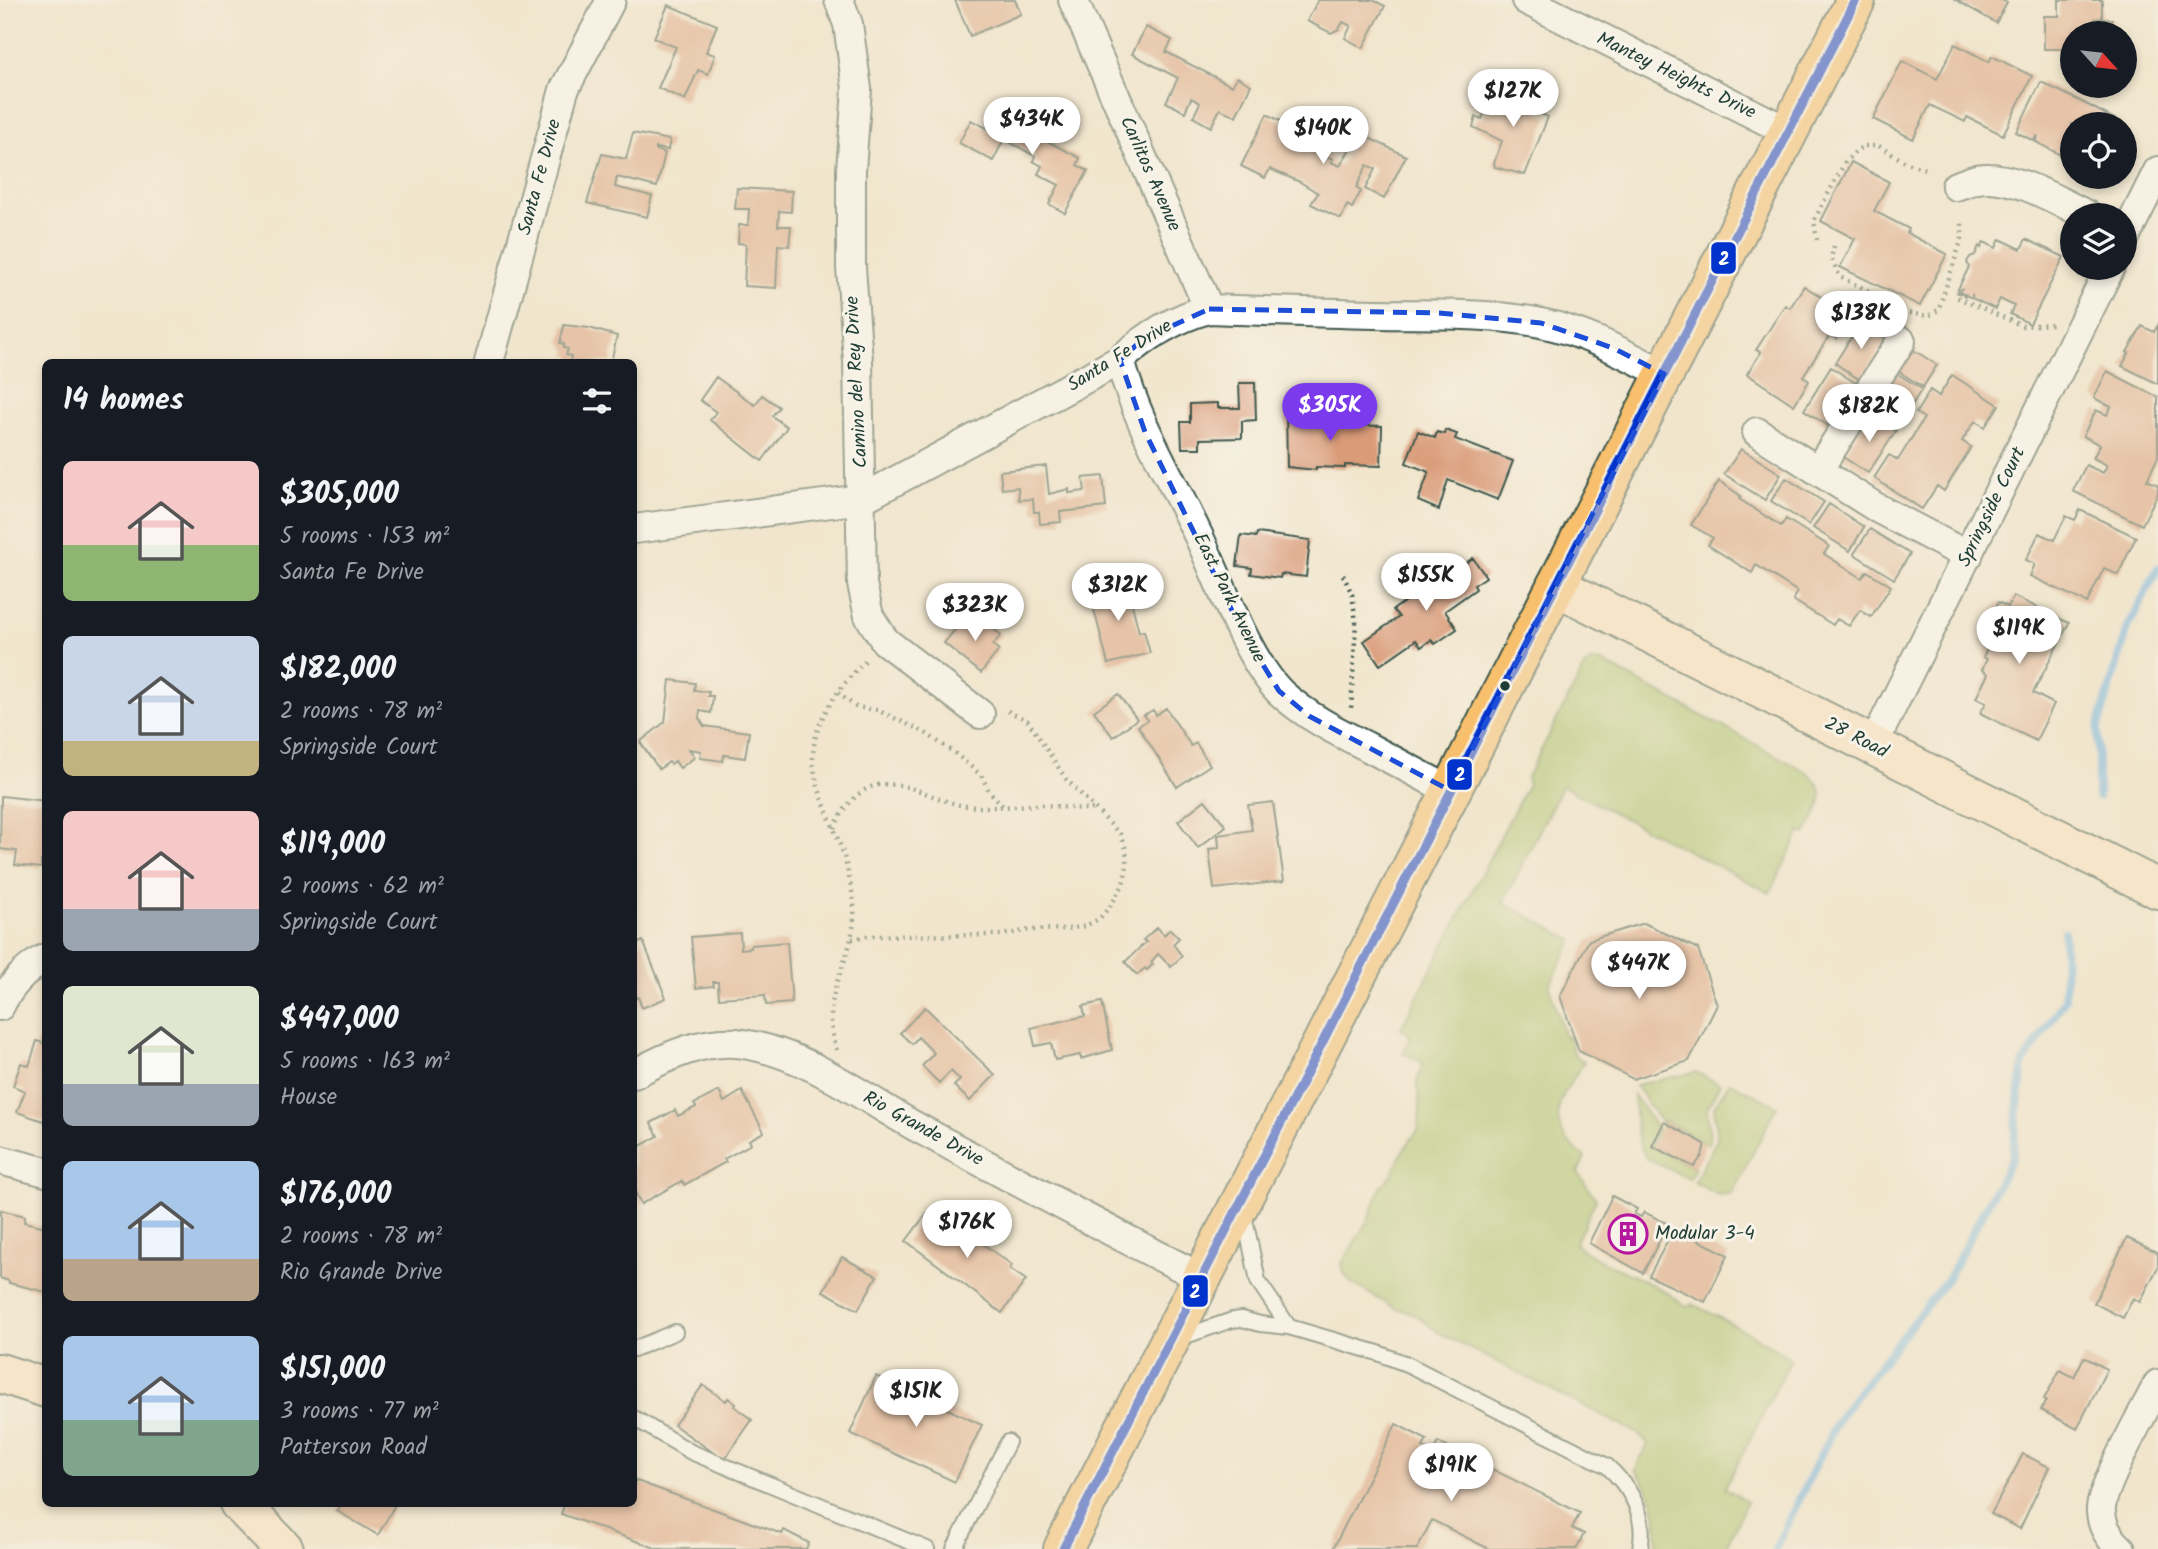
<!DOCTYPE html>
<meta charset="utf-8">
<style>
body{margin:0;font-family:Kalam,sans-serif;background:#20242c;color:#f1f3f6;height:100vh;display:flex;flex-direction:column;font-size:26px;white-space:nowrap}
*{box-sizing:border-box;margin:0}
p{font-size:23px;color:#9ea1a6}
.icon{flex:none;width:38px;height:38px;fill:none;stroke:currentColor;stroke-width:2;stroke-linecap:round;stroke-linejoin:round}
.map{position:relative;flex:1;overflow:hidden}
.details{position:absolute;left:42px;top:359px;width:595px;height:1148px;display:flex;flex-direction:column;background:#171b24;border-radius:10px;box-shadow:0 4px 10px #0003}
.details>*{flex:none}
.needle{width:46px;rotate:117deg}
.tools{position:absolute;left:2060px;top:21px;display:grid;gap:14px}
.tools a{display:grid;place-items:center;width:77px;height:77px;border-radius:50%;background:#171b24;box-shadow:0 4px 10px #0003;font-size:35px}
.price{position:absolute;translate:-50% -60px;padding:0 16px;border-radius:24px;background:#fff;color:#222;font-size:23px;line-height:46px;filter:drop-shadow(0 2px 4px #0008)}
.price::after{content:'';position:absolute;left:50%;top:42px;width:21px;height:16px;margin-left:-10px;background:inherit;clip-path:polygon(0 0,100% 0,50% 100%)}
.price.selected{background:#7c3aed;color:#fff}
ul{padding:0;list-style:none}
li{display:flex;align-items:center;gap:21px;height:175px;padding:0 21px}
li span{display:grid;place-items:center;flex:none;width:196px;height:140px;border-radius:10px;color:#555}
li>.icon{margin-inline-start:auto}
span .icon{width:84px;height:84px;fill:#fffc;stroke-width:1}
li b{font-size:30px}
h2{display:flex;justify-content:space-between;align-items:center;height:84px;padding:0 21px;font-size:30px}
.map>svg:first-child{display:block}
.green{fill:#a7c36a;stroke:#63804f;stroke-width:2}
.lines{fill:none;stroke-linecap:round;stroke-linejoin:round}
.stream{stroke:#6fb5e6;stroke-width:8}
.building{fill:#da9b79}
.lane-casing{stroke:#3e564b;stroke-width:18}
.street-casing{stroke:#3e564b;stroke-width:32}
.secondary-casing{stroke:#3e564b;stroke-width:42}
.primary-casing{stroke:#3e564b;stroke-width:42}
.path{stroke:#3e564b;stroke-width:4.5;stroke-dasharray:2 5;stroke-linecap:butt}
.lane{stroke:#fff;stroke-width:14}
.street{stroke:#fff;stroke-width:28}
.secondary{stroke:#fce5c4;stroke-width:38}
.primary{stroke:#f8bf6c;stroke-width:38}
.bus-1-casing{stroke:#f7f3e8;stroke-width:14}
.bus-1{stroke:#03c;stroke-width:9}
.marked{fill:none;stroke:#1d4ed8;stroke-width:5;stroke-dasharray:14 9;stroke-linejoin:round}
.bus-dot{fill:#1f3d34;stroke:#f7f3e8;stroke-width:2.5}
.labels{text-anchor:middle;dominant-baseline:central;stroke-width:6;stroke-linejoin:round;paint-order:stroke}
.street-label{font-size:19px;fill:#1f3d34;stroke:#f7f3e8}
.poi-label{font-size:19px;fill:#1f3d34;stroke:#f7f3e8;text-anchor:start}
.line-badge{stroke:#f7f3e8;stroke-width:2.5}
.badge-label{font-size:19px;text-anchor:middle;font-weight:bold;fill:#fff}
</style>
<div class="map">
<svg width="2158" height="1549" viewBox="0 0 2158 1549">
<rect width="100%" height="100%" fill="#f7f3e8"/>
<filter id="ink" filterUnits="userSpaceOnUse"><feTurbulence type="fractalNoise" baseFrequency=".0143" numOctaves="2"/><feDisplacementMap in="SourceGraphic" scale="14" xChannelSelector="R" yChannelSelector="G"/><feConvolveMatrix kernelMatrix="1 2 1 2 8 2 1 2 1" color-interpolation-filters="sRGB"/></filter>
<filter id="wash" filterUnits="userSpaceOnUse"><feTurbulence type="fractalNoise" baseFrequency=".00686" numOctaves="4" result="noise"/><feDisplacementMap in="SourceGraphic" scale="28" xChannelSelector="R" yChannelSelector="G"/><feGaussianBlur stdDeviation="1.57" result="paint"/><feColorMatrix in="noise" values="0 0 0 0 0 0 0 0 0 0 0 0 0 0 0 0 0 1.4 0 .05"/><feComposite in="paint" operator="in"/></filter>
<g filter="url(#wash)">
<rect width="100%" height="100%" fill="#f1e6cd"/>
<path class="green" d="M1592,661l10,1 205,110c26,22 11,36 -1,62l-6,-2 -30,61 -208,-107 -59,117 70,37 -24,46 16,51 4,-1 6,20 9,5c-4,10 -10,15 -15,24 -20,30 -11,53 16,72l-7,16 18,26 -21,45c24,20 56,29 84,44 10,5 18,13 28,18l5,-2c35,17 68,34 99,55l-66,129 22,13 -22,48h-66l-3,-2c4,-28 -3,-56 -21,-77l13,-26 -11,-11 -198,-100 -21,-17 -25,-9 -42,-24 -8,-11 -1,-9 27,-45 12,-31 12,-14 9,-21 16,-22 2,-20 -3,-28 6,-19 -20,-10 8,-17 -10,-8 127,-244 -1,-7 58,-111z
M1696,1072l24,12 -13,25 3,31 -2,4 -43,-23 -3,3 -27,-39z
M1730,1082l47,24 -45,88 -14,1 -24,-13 23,-43 -3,-32z
M1634,1095l24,34 -8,17 45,22 -6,11 -43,-21c-11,-17 -11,-43 -12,-63z"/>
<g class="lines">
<path class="stream" d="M2098,797v-70l31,-102 29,-57
M1775,1549l64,-132 109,-139 64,-120 11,-94 42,-65 -1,-67"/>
</g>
<g id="blocks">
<path class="building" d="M955,0h60l6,14 -51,22z
M1318,0h55l12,6 -22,42 -18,-10 6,-12 -8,-4 -4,7 -8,4 -24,-12z
M1956,0h46l5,3 -11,20z
M2059,0h43v18l-8,1h18v14h-40v16h-28v-33h15z
M668,5l49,20 -11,27 9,3 -7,19 -10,-4 -13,30 -27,-12 18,-41 -22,-9z
M1146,27l26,13 -6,12 66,34 5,-9 14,8 -15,31 -16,-7 -9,18 -18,-10 7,-14 -9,-5 -6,14 -19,-10 12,-24 -46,-24z
M1955,44l34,18 3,-6 40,20 -29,59 -36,-18 -2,5 -35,-17 -17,34 -40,-20 29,-58 35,18z
M2041,82l43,21 40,21h-52v37l-36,-19 2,-5 -2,-1 -2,5 -18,-9z
M1494,87l48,18 -3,8 9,4 -23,58 -30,-8 -1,-4 8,-22 -29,-14 3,-10 6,2z
M1267,114l21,11 -7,13 6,3 6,-13 18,9 -6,11 28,11 -2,3 9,4 19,-33 47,23 -22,43 -19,-10 10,-20 -8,-4 -11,23 5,3 -9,17 -5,-3 -6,14 -30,-15 7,-11 -18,-11 -30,-13 -5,9 -24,-12z
M1012,118l37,20 -2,3 33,17 -3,7 11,6 -23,42 -16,-9 10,-19 -21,-11 4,-8 -9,-5 2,-5 -31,-17 -11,22 -34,-18 12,-23 31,16z
M633,133l37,7 -2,10 -12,-2v2l9,3 -8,34 -40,-10 -2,10 37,9 -5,21 -60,-14 15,-49 24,5z
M1851,162l38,20 -15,29 35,18 -2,4 40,21 -27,52 -80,-39 15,-28 -34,-18z
M737,188l55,3 -1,21 -12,-1 -1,15h13l-2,20 -11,-1 -2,43 -32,-2 2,-42 -8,-1 1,-18h9l1,-16h-14z
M2000,239l21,10 5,-10 38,18 -34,67 -20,-10 4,-8 -14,-7 -5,10 -38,-18 12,-24 -2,-5 3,-5 5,-2 4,-9 2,2 3,-6 12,6z
M1804,286l47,30 -15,23 -6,-4 -27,41 6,5 -15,24 -47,-31 14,-22 -5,-2 29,-45 5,3z
M1861,322l26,17 -27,41 -25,-17z
M564,325l25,3 28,8 -6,26h-41l1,-6 -5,-1 2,-6 -4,-1v-4l-4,-1z
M2158,325v59l-36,-18 7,-13 -2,-1 15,-26 12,6z
M1912,349l25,16 -14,22 -25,-16z
M1831,367l26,17 -27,43 -26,-17z
M2107,371l51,26v60l-11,23 11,5v8l-16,32 -69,-34 13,-26 17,8 4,-8 -14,-7 7,-13 -17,-9 13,-26 11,5 4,-8 -17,-9z
M1896,373l26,16 -24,38 -25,-17z
M1952,375l47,30 -14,22 -10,-6 -13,20 9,6 -27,44 -7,-5 -15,23 -48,-31 15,-23 9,5 26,-42 -8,-5 14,-23 9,6z
M716,377l39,28 7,-10 17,12 -7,9 15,11 -25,34 -52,-41 6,-8 -16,-12z
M1239,383h16l1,37 -14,1v17l-42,1v9h-18l-1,-26h9v-18l28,-1v5h22z
M1286,409l22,1 -1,7 39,2v6l36,1 -1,40 -36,-1v3l-29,-1v3l-29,-3z
M1870,414l26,17 -28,42 -25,-16z
M1445,430l12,4 -2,5 58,22 -15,39 -50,-20 -9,30 -21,-9 11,-29 -23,-9 12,-32 17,7 2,-6 7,2z
M1741,449l40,25 -16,26 -41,-26z
M1046,466l3,28 20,-5v4l16,-2 -2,-13 20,-2 3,31 -46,5 1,10 -21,2 -1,-12h-5l-1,-13 -14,1 -1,-13 -16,2 -2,-18z
M1786,478l38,24 -15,23 -38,-24z
M1719,481l22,15 -2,3 42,27 5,-7 43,27 -5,8 38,24 5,-7 24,15 -20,31 -11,-7 -11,16 -12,-7 -4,6 -40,-25 5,-8 -42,-27 -4,8 -44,-28 5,-7 -22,-13z
M1829,504l35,23 -14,24 -37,-23z
M2080,510l56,27 -18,38 -14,-7 -17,35 -57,-27 5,-12 -9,-4 13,-27 15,7 12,-24 9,4z
M1870,529l40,25 -16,25 -40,-25z
M1257,533l53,7 -4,37 -25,-3 -1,4 -29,-4 1,-6 -15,-2 4,-31 15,2z
M1473,558l13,19 -12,8 2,4 -31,22 12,18 -22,15 -4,-4 -10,7 -5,-7 -36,25 -16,-24 35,-24 -6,-7 65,-47 2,4z
M1126,581l13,51 5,-1 6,22 -42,11 -19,-74z
M2013,596l56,27 -36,70 21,11 -18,37 -56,-28 6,-10 -10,-5 12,-24 -6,-4 5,-11 -4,-2 11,-23 -9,-5 13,-27 10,5z
M977,616l24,19 -8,10 6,5 -18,23 -37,-30 18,-22 7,5z
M670,680l25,3 -1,7 15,2 -1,4h5l-2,17 -11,-2 -1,7 5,8 45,6 -4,26 -21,-3 -1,6 -23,-3 1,-7 -12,-2 6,8 -15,11 -5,-7 -4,3 -2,-2 -10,7 -19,-27 25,-20z
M1118,694l19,25 -24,18 -19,-26z
M1166,708l25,38 5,-3 14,22 -33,22 -39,-61 10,-6 -4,-5 9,-5 3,5z
M1,796l45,5v61l-5,-1v7l-26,-3 2,-14 -17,-2z
M1205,800l21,26 -28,22 -20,-27z
M1273,802l11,79 -70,8 -5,-40 10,-1 -1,-13 34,-5 -4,-25z
M1644,923l54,26 19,56 -28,56 -56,18 -54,-28 -19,-55 29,-56z
M1157,927l7,8 6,-6 9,9 -6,6 9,12 -11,11 -13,-13 -7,8 2,2 -6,6 -2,-2 -8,7 -12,-13 21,-20 -3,-2z
M740,933l1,16 10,-1v-3l36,-3 5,61 -26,2 -1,-10 -46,3 -1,-16h-5l1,4 -18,2 -5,-51z
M643,941l23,57 -24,10 -4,-11 -4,2v-54z
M1102,1002l10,48 -31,9 -1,-4 -25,5 -4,-17 -16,3 -4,-18 54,-12 -2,-10z
M925,1007l70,68 -25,26 -16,-15 6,-6 -9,-9 -12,12 -17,-17 12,-13 -16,-16 -6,7 -12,-11z
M37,1041l9,3v78l-29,-10 8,-21 -12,-5 8,-23 8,3z
M719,1091l5,11 18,-11 22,41 -15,8 2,4 -27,15 2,3 -42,23 -2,-4 -41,23 -7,-14v-56l6,12 18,-10 -7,-13 24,-13 3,6 18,-9 -2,-3z
M1664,1122l41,22 -3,12 -8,11 -42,-21z
M1612,1196l25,13 -3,5 7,3 3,-5 24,12 -25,49 -54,-30z
M930,1209l14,10 2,-2 66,48 -2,4 16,11 -24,33 -96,-72z
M1,1210l24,6 -1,6 22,5v65l-37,-9v-2l-9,-3z
M1674,1228l54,27 -23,47 -56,-26z
M2127,1238l31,15v14l-18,35 -7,-4 -10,20 -29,-15z
M842,1257l35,19 -19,34 -35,-19z
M2084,1357l23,12 -30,60 -36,-19 5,-10 -2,-1 16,-29 14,7z
M876,1376l106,49 -27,57 -105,-49z
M703,1385l23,16 2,-3 8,6 -2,2 18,14 -28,40 -50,-35z
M1396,1424l31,16 -4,7 10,5 5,-10 142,71 -8,15 12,6 -8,15h-87l-57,-29 -15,29h-84z
M2023,1454l26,13 -29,62 -29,-15z
M634,1480l148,54 2,-4 25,13 -3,6h-148l-97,-35 4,-11h69z
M342,1503h54l-18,32 -41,-24z"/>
</g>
</g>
<g filter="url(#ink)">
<use href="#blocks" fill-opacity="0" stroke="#3e564b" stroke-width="2"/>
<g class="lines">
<g class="lane-casing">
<path id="lane" d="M1244,1214l14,67 31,46
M1177,1339l55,-19 10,-1 18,5 29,3 89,26 31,12 198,101c24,22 40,50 33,83
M634,1349l41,-17
M634,1418l57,34 236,97
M954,1549l54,-107"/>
</g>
<g class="street-casing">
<path id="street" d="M839,0l9,24 9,65 -6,81v98l7,93 4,223 7,32 16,25 95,73
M1073,0l136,309
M1526,0l263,132
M1956,186c6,-2 14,-5 21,-7 33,-7 81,22 110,36
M2124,239l34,-68
M1120,360c17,64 52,119 80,179 20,43 48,122 81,154 25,23 55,38 85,53 28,15 57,30 85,45
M489,362l75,-272 47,-90
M1757,432l120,76 91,48
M1818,470l83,-129
M634,529l228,-30 258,-139c26,-24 55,-42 89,-51 55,2 111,4 166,5 55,1 111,-2 166,9 44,9 84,31 123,51
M1872,747l238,-479
M0,1006c9,-19 27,-39 46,-48
M634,1074c33,-18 71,-36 110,-30 66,11 119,54 176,85 93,50 187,101 282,149
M0,1160l46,12
M2121,1549c-11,-10 -19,-21 -20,-37 -2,-24 44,-102 57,-128"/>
</g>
<g class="secondary-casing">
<path id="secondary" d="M1556,586l602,303
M0,1373l46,15
M239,1503l45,46"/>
</g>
<g class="primary-casing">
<path id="primary" d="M1063,1549l793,-1549"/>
</g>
<path class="path" d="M1817,240l-3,-19 5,-10 26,-49 12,-12 7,-4h15l28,17 18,6
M1834,246l-3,12 9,19 29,14 32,21 27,4 10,-6 3,-8 21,-64v-17
M1973,296l-8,-1 -5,-7 -4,9 67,29 31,-2
M1343,575l9,19 4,28 -5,89
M838,693l18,14 21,3 47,22 28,19 29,24 8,16 14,15
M834,828c9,-18 22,-39 44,-43 31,-5 59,17 88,21 26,3 51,-1 76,-1 18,1 35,5 53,4
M852,939l15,-3 134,-1 29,-5 38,-1 17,-3 14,-7 13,-15 11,-19 4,-19 -1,-17 -6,-15 -54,-55 -38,-58 -24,-12
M837,1050c-20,-56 16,-84 17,-135 1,-14 -3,-29 -6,-42 -4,-22 -13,-41 -21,-61 -6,-16 -13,-35 -14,-52 -1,-40 28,-75 54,-101"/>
<use href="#lane" class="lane"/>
<use href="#street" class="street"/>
<use href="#secondary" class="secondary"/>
<use href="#primary" class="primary"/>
<g class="bus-1-casing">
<path id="bus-1" d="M1063,1549l793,-1549"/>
</g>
<use href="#bus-1" class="bus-1"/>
</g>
</g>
<path d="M0 0H2158V1549H0ZM1209,309l230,4 102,10 72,25 51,26 -213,417 -142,-75 -30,-25 -38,-62 -96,-197 -25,-72 23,-21z" fill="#f1e6cd" fill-opacity=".55" fill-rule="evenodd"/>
<path class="marked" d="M1209,309l230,4 102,10 72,25 51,26 -213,417 -142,-75 -30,-25 -38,-62 -96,-197 -25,-72 23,-21z"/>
<defs>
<g id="building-ring" transform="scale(2.0125)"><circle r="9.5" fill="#f7f3e8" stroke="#b5179e" stroke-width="1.5"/><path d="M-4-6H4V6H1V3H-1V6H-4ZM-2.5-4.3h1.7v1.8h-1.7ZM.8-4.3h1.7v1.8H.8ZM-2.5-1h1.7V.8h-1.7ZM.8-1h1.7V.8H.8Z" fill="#b5179e"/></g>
</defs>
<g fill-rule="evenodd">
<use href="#building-ring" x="1628" y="1234"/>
</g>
<circle class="bus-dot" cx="1505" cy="686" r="6"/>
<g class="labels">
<g class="street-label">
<text transform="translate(1676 76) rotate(26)">Mantey Heights Drive</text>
<text transform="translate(1150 174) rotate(66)">Carlitos Avenue</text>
<text transform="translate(540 177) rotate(-75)">Santa Fe Drive</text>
<text transform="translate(1120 356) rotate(-32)">Santa Fe Drive</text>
<text transform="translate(857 382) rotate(-93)">Camino del Rey Drive</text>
<text transform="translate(1992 507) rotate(-64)">Springside Court</text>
<text transform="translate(1229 598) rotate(64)">East Park Avenue</text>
<text transform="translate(1856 738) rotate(27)">28 Road</text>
<text transform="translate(923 1129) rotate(29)">Rio Grande Drive</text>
</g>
<g class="poi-label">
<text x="1655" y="1234">Modular 3-4</text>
</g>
</g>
<g class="line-badge">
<rect x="1710" y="241" width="27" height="34" rx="7" fill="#03c"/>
<rect x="1446" y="758" width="27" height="33" rx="7" fill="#03c"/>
<rect x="1182" y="1274" width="27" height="34" rx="7" fill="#03c"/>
</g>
<g class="badge-label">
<text x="1724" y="265">2</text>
<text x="1460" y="781">2</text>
<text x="1195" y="1298">2</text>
</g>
</svg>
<div class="tools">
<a><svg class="needle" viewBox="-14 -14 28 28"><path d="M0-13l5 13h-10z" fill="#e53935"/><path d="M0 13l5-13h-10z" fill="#9ea1a6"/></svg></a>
<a><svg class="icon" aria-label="locate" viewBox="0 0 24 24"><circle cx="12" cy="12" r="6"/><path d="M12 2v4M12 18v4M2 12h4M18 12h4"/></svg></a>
<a><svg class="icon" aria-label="layers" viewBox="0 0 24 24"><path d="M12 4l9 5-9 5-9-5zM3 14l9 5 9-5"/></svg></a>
</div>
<b class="price" style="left:1513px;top:129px">$127K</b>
<b class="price" style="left:1032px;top:157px">$434K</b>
<b class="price" style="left:1323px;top:166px">$140K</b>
<b class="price" style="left:1861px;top:351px">$138K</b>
<b class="price selected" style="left:1330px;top:443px">$305K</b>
<b class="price" style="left:1869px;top:444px">$182K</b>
<b class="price" style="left:1426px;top:613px">$155K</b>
<b class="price" style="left:1118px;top:623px">$312K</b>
<b class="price" style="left:975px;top:643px">$323K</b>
<b class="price" style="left:2019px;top:666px">$119K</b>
<b class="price" style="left:1639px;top:1001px">$447K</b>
<b class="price" style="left:967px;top:1260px">$176K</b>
<b class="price" style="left:916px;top:1429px">$151K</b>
<b class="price" style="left:1451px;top:1503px">$191K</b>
<section class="details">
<h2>14 homes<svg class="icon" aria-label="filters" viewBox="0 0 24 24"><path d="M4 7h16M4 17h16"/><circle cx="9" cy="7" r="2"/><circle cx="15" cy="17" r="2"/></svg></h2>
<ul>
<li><span style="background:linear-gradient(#f6c9c9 60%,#8fb573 0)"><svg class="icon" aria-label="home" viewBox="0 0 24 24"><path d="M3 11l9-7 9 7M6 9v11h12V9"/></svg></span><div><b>$305,000</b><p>5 rooms · 153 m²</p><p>Santa Fe Drive</p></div></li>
<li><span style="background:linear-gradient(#c9d6e8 75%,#c2b280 0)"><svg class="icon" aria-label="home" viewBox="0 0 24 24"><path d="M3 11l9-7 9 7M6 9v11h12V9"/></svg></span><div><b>$182,000</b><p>2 rooms · 78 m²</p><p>Springside Court</p></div></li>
<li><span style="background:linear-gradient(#f6c9c9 70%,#9aa5b1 0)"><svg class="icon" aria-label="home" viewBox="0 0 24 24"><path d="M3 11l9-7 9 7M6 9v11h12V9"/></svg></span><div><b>$119,000</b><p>2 rooms · 62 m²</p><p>Springside Court</p></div></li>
<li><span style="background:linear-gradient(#dfe7d0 70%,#9aa5b1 0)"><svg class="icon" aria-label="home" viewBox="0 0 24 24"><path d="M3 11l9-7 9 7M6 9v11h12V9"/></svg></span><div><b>$447,000</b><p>5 rooms · 163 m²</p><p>House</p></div></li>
<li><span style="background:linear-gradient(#a9c7e8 70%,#b9a48a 0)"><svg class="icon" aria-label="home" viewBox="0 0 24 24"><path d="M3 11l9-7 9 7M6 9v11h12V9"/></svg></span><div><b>$176,000</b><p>2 rooms · 78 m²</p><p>Rio Grande Drive</p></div></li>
<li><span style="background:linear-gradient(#a9c7e8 60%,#7fa58c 0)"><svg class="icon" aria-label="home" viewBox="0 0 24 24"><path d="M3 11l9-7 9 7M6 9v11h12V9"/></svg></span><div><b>$151,000</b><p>3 rooms · 77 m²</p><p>Patterson Road</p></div></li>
</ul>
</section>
</div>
